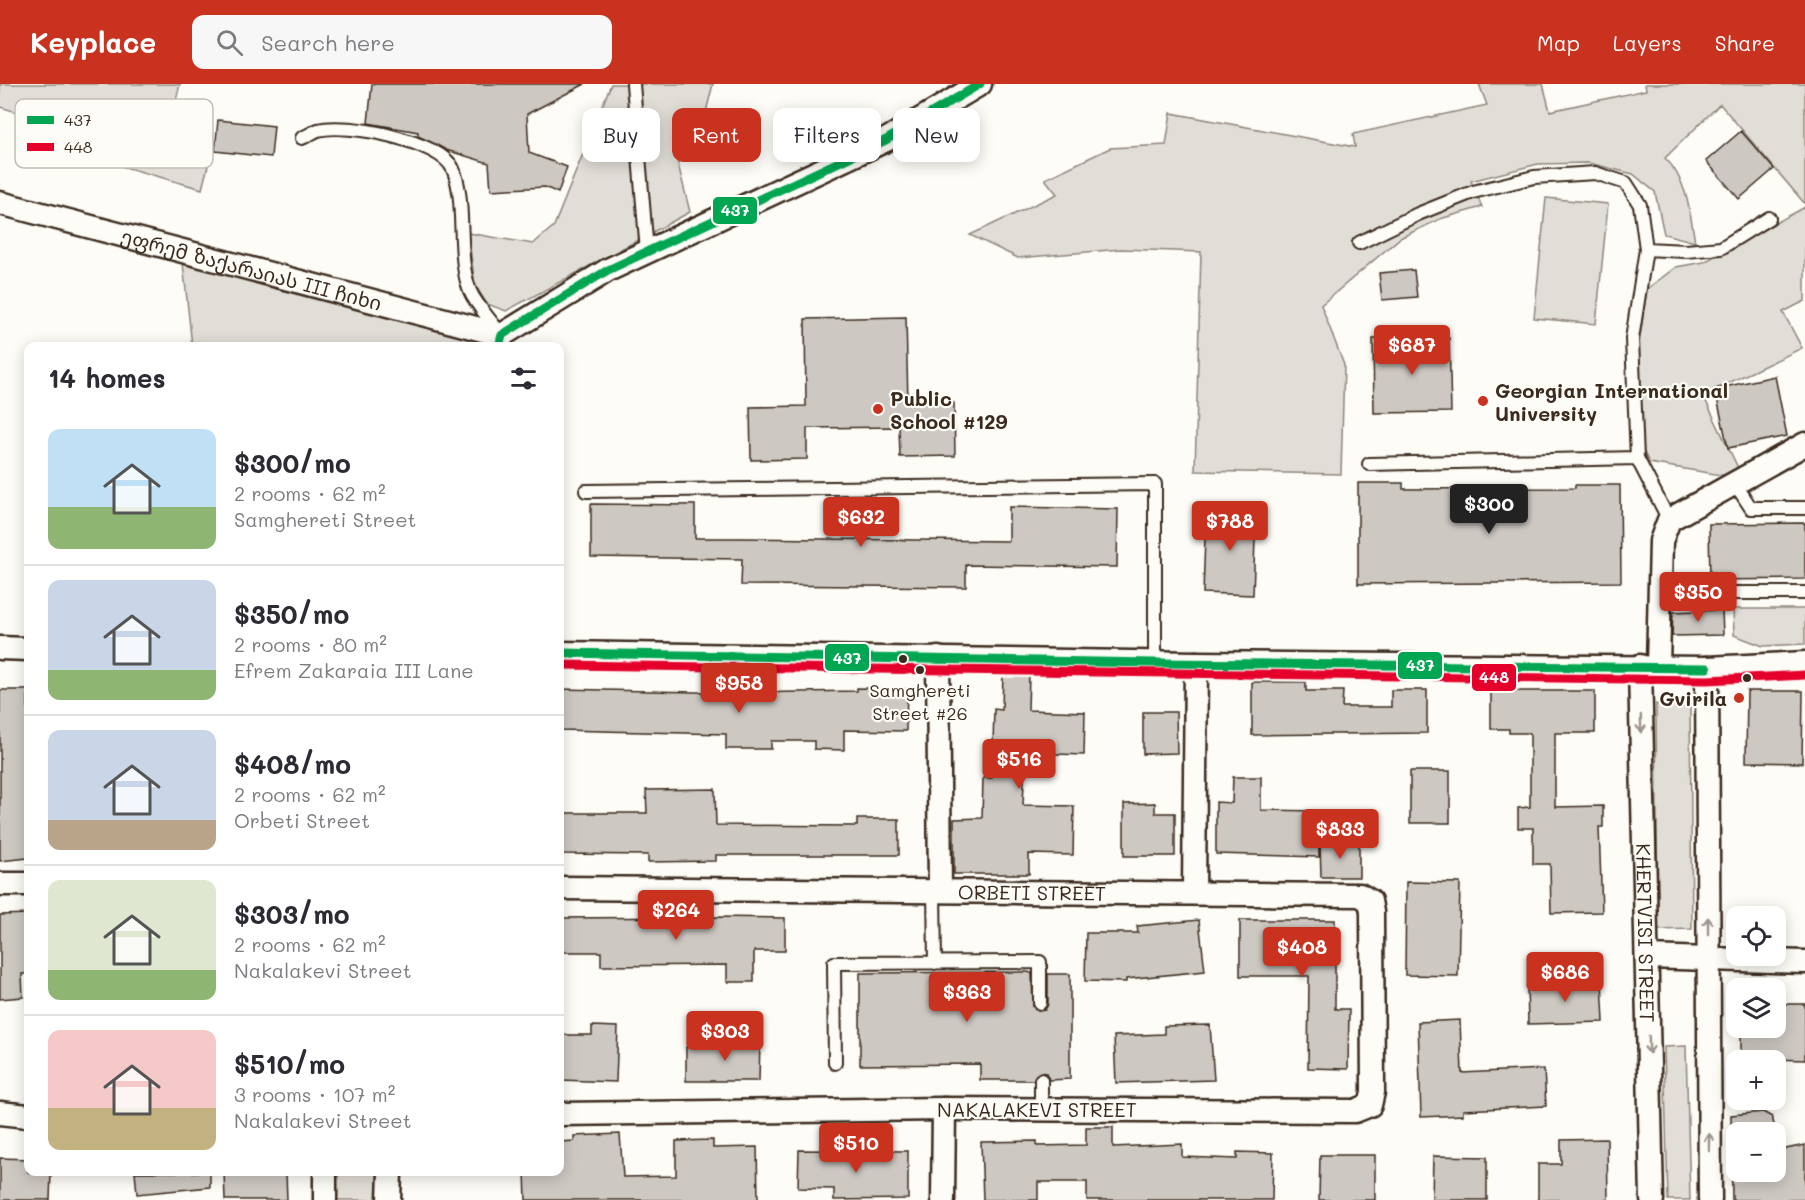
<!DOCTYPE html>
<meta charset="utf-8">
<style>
body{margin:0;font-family:Mali,"Noto Sans Georgian",sans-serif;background:#f7f7f7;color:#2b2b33;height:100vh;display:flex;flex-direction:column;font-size:22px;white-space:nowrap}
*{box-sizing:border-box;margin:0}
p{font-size:20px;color:#7c7c81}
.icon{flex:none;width:33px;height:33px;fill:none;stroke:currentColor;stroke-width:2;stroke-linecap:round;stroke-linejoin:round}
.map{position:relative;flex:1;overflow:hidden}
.side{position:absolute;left:24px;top:258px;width:540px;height:834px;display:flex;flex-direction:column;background:#fff;border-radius:12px;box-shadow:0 3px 15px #0003}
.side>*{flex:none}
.guide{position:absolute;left:582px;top:24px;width:570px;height:54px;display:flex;gap:12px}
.controls{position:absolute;left:1726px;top:822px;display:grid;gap:12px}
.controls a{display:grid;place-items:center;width:60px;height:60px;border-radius:12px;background:#fff;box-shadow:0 3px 15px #0003;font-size:30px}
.price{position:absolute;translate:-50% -51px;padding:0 14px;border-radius:6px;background:#c8321e;color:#fff;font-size:20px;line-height:39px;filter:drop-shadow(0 2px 3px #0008)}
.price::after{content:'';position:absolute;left:50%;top:36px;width:18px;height:14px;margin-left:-9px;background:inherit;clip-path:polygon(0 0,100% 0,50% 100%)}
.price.current{background:#222;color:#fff}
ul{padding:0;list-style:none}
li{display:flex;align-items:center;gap:18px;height:150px;padding:0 24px}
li+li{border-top:2px solid #e1e1e2}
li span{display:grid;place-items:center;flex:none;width:168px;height:120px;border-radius:12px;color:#555}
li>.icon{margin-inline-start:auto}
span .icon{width:72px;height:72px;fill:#fffc;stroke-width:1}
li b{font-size:26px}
h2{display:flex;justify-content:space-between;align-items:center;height:72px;padding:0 24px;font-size:26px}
.tag{padding:0 21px;border-radius:12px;background:#fff;box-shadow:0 3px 15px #0003;font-size:21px;line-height:54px}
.tag.current{background:#c8321e;color:#fff}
header{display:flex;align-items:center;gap:36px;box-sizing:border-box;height:84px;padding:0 30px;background:#c8321e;color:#fff}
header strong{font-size:28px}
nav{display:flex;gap:33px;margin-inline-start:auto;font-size:21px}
.search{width:420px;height:54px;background:#f7f7f7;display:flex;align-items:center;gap:15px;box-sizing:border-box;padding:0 21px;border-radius:12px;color:#7c7c81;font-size:22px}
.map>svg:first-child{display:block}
.green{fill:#e1ded7;stroke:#8e847a;stroke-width:1.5}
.building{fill:#cdc8c2;stroke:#3b2a1e;stroke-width:1.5;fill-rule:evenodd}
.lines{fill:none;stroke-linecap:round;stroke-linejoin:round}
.service-casing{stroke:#3b2a1e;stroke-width:16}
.minor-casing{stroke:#3b2a1e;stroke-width:27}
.service{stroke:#fdfcf7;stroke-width:12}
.minor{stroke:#fdfcf7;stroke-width:22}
.bus-1-casing{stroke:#fdfcf7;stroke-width:14}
.bus-2-casing{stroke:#fdfcf7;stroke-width:14}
.bus-1{stroke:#00a651;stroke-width:9}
.bus-2{stroke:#e4002b;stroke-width:9}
.oneway{stroke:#9c938a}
.poi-dot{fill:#c8321e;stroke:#fdfcf7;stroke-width:2}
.bus-dot{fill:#3b2a1e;stroke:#fdfcf7;stroke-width:2}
.labels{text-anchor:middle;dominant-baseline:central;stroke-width:4.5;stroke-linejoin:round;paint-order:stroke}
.bus-label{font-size:18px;fill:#3b2a1e;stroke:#fdfcf7}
.street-label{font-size:20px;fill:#3b2a1e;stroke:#fdfcf7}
.poi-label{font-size:20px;font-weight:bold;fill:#3b2a1e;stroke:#fdfcf7;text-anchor:start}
.key{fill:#fdfcf7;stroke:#c3bdb6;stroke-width:1.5}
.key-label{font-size:16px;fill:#3b2a1e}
.line-badge{stroke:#fdfcf7;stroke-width:2}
.badge-label{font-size:16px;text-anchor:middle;font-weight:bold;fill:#fff}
</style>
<header>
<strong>Keyplace</strong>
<div class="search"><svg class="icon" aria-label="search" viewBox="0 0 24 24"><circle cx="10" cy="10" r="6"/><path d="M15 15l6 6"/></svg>Search here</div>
<nav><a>Map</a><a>Layers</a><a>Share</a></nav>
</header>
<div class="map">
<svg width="1805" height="1116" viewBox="0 0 1805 1116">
<rect width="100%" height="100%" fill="#fdfcf7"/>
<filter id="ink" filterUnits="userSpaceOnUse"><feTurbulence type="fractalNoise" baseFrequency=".0167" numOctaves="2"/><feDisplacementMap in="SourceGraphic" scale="12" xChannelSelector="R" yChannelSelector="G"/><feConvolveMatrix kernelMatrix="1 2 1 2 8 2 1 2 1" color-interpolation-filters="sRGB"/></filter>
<g filter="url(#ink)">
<path class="green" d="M0,0h180l-15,62 45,12 -8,31 -88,-25 5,-21 -119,-36z
M611,0h102l-15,60 -26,-4 18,72 -184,99 -19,-7 -12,-19 -7,-52 65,11 21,-18z
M1479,0h64l7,27 96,-21 -1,-6h160v120l-85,-100 -55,54c22,21 25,55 30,84l-31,-8 -9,-42 -22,-18 -44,-11 -51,1 -67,17 11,26 -42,12 -40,19 -79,67 23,60 -3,109 -146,-3 6,-219 -80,-3 -103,9 -48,-23 87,-41 -12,-15 65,-31 56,-3 5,-32 184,34 -2,-13 134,-29z
M1546,114l62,6 -12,120 -62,-6z
M1805,123v94l-22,11 19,36 -99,47 37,77 -7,5 -84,-14 -13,-28 2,-84 9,-62 29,-22 28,-5z
M183,179l297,77v6h-288z
M1733,525h72v35l-42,2 -29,-11z
M1690,620l2,225 -34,1 -2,-226z
M1686,962l4,154h-22l-4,-153z
M336,1088h44v28h-44z"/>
<path class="building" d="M372,0h213l-58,30 2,39 38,14 -9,26 -13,-6 -54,3 -2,-27 -43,-13 -28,-14v-4l-50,-9z
M218,36l56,6 -3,31 -56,-6z
M1741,47l33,38 -35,30 -33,-38z
M1414,186l3,27 -35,3 -3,-27z
M906,233l2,87 46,-1 1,53 -55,1 -1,-30 -92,1v31l-56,1 -1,-53 56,-1 -1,-87z
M1449,254l2,74 -77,1 -1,-74z
M1775,292l12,60 -59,12 -13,-59z
M1358,399h45v6l172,-1v-3h45l1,97 -263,2z
M591,420l104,1v33h47l267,3v-34l109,2 -1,58 -151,-2v22l-225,-2 1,-26 -151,-2z
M1206,426l50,2 -3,83 -50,-2z
M1805,439v56l-95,1 -1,-56z
M1722,526l1,25 -51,1 1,-24z
M1003,589l26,1 -1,36 57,2 -1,43 -56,-2v7h-3l-2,45 51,1 -1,49 -44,-1v20h-75v-55l28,-1 1,-40h9l2,-69 8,1z
M1252,598h54v9h37l-1,16h49v-17h36v43l-175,2z
M857,604l50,1 -1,42 -62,-1v20l-30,-1v-8h-43v8h-45v-15l-166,-4v-41l179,4 118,-2z
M0,606h28v168l-28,3z
M1491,607h104v42h-40v74l48,-1v21h-4l3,85 -51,1 -1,-49h-17v-36h-15v-20l12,-1v-74h-21v-4h-18z
M1747,607h56l-1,72 -56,-1z
M1143,628h33l1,41 -34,1z
M1410,687h40v52h-40z
M1233,693h28v33l58,1v46l-103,-3v-52l16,1z
M715,705l1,36 141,1v-7h42v36h-183v6l-68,1v-7l-88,-1v-41h87l-1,-23z
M1155,719v10h20v43h-51v-52z
M1359,758v35h-38l-1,-34z
M1406,798l54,1 -2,93 -53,-1z
M28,830v60h-6l1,23 -23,2v-84z
M709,833l76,1v33h-31v31h-27v-17l-126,1v-14h-41v-34z
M1199,836l6,51 -79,8v3l-41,-1 1,-48h52l-1,-7z
M1240,836h95v89h14l-1,60 -40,-1 1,-92h-69z
M1027,888l5,1 1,34 6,4 6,-1 3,-6v-30h22v105l-21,1 -3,-7 -6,-1 -7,8h-53v-16l-120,1v-92z
M1602,897l2,41 -76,2 -1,-40z
M1776,920h29v56l-64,-2v-30h35z
M1460,936l2,53 82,-4 2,37 -83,4v5l-42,2 -3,-95z
M1210,941l4,55 -98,3 -2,-47 50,-2v-8z
M592,942l26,1 -2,55 -56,-2v-45h32z
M725,955l35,1 -1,41h-73v-34h39z
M1763,1028l9,5 9,33 24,-5v55h-73l-1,-85zM1737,1048h39v40h-39z
M1086,1043h27v20l69,-3v13l55,2v-7l36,1 -1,47h-185v-18h-49v18h-55l-2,-58 56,-1v5l49,-1z
M620,1050l3,43 53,-1v-35l37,-1v8l44,-1 1,53h-232l-1,-28h35v-30l14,-1v-5z
M1607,1055l1,61h-70v-36h23v-24z
M799,1066l109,1v48l-74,1v-11l-36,-1z
M1320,1071h55v45h-56z
M1433,1072l54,1v43h-55z
M0,1074l28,1v13h23l-1,28h-50z
M135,1088h75v15l-73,7z
M224,1088h62l1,28h-62z"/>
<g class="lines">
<g class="service-casing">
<path id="service" d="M633,0l14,168
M302,54c5,-2 11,-6 16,-8 28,-8 123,11 135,39 14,32 3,87 17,122 6,14 20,28 29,41
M1359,159l59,-29 55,-22 61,-15 61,-4 31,10 14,22 6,44 -14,90 5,119 32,62
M1646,165l40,2 35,-3 48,-30
M1369,380l268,-6
M1736,401l15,23h54
M586,407l569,-7v179
M1660,509h145
M934,806l1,73
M835,979l-1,-100 206,-1v41
M1041,996v29"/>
</g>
<g class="minor-casing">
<g id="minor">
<path id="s1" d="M0,119l502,132"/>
<path d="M499,262l3,-11 106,-65 278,-130 94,-56"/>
<path d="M0,564l28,1"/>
<path d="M560,569l636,10 511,5 98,-5"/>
<path d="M938,574l2,232"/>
<path id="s2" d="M1640,582l12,534"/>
<path d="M1658,582l3,-125 8,-21 136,-76"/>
<path d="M1707,584l3,532"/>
<path d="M0,800h28"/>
<path id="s3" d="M560,804l800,7 10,6 2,11 1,180 -3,13 -15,6 -411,-2 -384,5"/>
<path d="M1194,808l2,-229"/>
<path d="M1647,873l158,5"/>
<path d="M0,1029l28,3"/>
<path d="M325,1116v-28"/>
<path d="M389,1116l1,-28"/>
<path d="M943,1116l1,-91"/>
</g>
</g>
<use href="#service" class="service"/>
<use href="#minor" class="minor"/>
<g class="bus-1-casing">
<path id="bus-1" d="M499,262l3,-11 106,-65 278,-130 94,-56
M560,569l595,10 552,5"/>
</g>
<g class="bus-2-casing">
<path id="bus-2" d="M560,581l1147,15 98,-5"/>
</g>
<use href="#bus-1" class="bus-1"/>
<use href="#bus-2" class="bus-2"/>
</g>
<defs><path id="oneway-shaft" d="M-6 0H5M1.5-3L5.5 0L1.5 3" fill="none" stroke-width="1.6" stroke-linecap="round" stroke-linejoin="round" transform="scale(1.5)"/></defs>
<g class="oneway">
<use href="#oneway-shaft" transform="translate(1641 640) rotate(89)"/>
<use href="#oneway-shaft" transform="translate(1708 842) rotate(-90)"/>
<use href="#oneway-shaft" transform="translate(1649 961) rotate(89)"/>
<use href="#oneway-shaft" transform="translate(1709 1058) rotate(-90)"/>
</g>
</g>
<g class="poi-dot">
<circle cx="1483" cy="317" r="6"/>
<circle cx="878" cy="325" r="6"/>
<circle cx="1739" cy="614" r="6"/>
</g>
<g class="bus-dot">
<circle cx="903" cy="575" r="5"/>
<circle cx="920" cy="586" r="5"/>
<circle cx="1747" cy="594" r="5"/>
</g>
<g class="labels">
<g class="bus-label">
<text x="920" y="606">Samghereti<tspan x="920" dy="23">Street #26</tspan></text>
</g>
<g class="street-label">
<text stroke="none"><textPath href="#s1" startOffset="260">ეფრემ ზაქარაიას III ჩიხი</textPath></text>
<text stroke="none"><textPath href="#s3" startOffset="472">ORBETI STREET</textPath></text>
<text stroke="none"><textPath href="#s2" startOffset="267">KHERTVISI STREET</textPath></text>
<text x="1037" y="1025">NAKALAKEVI STREET</text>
</g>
<g class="poi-label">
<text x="1495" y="306">Georgian International<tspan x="1495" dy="23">University</tspan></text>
<text x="890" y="314">Public<tspan x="890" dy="23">School #129</tspan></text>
<text x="1727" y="614" text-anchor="end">Gvirila</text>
</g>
</g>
<rect x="15" y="15" width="198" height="69" rx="9" class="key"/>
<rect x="27" y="32" width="27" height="8" fill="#00a651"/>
<rect x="27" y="59" width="27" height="8" fill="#e4002b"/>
<g class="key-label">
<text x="64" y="42">437</text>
<text x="64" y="69">448</text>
</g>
<g class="line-badge">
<rect x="712" y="112" width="46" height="29" rx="6" fill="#00a651"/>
<rect x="824" y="559" width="46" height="29" rx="6" fill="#00a651"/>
<rect x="1397" y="567" width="46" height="29" rx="6" fill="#00a651"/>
<rect x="1471" y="579" width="46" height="29" rx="6" fill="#e4002b"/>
</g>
<g class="badge-label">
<text x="735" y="132">437</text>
<text x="847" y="580">437</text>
<text x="1420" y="587">437</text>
<text x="1494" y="599">448</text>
</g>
</svg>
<div class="controls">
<a><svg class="icon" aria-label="locate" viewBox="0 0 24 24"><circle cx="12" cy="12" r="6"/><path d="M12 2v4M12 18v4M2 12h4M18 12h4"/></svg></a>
<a><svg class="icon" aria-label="layers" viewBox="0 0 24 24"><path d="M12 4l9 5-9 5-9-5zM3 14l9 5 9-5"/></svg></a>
<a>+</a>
<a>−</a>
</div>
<b class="price" style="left:1412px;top:292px">$687</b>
<b class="price current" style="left:1489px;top:451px">$300</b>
<b class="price" style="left:861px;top:464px">$632</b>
<b class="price" style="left:1230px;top:468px">$788</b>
<b class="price" style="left:1698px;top:539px">$350</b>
<b class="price" style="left:739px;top:630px">$958</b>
<b class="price" style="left:1019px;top:706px">$516</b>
<b class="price" style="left:1340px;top:776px">$833</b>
<b class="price" style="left:676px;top:857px">$264</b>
<b class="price" style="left:1302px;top:894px">$408</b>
<b class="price" style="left:1565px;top:919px">$686</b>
<b class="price" style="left:967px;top:939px">$363</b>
<b class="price" style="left:725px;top:978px">$303</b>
<b class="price" style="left:856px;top:1090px">$510</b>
<div class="guide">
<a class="tag">Buy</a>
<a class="tag current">Rent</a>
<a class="tag">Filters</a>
<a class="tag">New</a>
</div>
<section class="side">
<h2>14 homes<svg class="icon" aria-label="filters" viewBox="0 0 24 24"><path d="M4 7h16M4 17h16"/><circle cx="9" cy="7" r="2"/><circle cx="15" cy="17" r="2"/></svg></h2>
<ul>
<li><span style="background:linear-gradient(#bfe0f5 65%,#8fb573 0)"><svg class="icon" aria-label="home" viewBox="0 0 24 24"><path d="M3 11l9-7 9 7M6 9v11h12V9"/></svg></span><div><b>$300/mo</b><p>2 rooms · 62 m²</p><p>Samghereti Street</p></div></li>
<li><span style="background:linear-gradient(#c9d6e8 75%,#8fb573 0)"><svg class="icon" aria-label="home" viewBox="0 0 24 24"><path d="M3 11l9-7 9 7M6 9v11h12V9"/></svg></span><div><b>$350/mo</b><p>2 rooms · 80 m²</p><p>Efrem Zakaraia III Lane</p></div></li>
<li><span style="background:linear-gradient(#c9d6e8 75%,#b9a48a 0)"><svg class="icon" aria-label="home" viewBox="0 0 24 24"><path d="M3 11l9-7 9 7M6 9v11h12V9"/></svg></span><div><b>$408/mo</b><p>2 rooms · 62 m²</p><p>Orbeti Street</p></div></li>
<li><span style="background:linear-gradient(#dfe7d0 75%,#8fb573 0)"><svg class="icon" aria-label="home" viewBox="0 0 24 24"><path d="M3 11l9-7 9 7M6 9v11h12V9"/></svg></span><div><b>$303/mo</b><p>2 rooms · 62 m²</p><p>Nakalakevi Street</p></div></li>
<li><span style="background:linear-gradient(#f6c9c9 65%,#c2b280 0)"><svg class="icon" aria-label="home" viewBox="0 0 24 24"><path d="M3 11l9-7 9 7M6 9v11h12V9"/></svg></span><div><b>$510/mo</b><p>3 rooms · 107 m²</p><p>Nakalakevi Street</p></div></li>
</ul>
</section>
</div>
